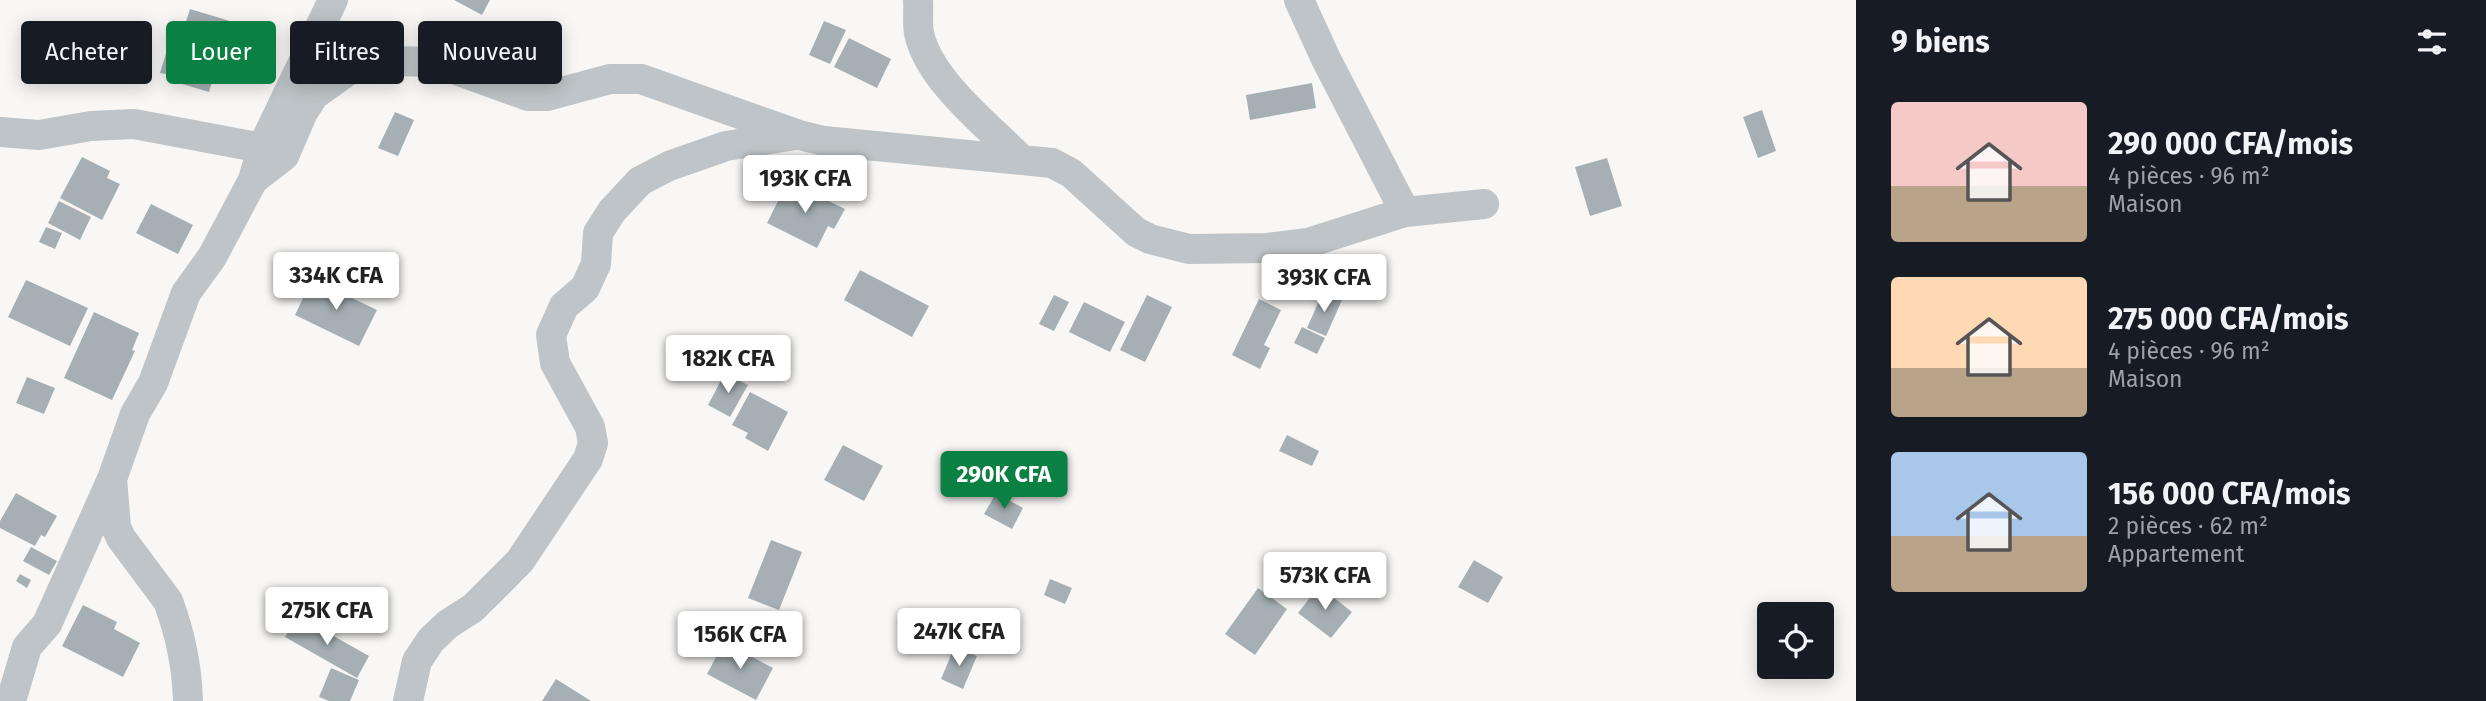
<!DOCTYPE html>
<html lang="fr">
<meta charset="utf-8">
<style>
body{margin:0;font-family:"Fira Sans",sans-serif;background:#20242c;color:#f1f3f6;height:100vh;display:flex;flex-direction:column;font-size:26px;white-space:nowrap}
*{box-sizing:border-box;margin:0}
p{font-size:23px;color:#9ea1a6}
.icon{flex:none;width:38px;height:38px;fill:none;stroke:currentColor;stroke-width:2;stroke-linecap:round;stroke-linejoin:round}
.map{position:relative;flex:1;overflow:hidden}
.drawer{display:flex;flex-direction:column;background:#171b24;width:630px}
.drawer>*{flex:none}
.top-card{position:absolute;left:21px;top:21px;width:665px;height:63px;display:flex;gap:14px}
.tools{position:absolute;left:1757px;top:602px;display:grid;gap:14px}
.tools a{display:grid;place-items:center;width:77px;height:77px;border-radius:7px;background:#171b24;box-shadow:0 4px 18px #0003;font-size:35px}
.price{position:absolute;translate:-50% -60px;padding:0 16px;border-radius:7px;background:#fff;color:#222;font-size:23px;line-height:46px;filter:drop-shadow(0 2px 4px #0008)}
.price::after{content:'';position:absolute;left:50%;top:42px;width:21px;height:16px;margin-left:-10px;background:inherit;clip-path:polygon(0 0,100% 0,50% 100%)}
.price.on{background:#0b8043;color:#fff}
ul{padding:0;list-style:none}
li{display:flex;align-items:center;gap:21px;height:175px;padding:0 35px}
li span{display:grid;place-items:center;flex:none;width:196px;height:140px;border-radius:7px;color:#555}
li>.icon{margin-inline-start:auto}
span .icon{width:84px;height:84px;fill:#fffc;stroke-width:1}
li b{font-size:30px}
h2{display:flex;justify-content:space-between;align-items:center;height:84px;padding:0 35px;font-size:30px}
.tag{padding:0 24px;border-radius:7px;background:#171b24;box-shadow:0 4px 18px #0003;font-size:24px;line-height:63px}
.tag.on{background:#0b8043;color:#fff}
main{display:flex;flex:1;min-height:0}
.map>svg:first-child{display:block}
.building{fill:#a6b0b4}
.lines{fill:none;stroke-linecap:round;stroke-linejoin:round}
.street{stroke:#bec4c7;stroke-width:30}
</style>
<main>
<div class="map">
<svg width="1856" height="701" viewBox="0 0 1856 701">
<rect width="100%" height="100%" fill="#f8f7f5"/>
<path class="building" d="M454,0h36l-8,15z
M190,9l40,12 -21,71 -40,-12 1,-5 -10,-2 13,-42 9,3z
M824,21l22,9 -16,34 -21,-9z
M849,38l42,21 -14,29 -43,-21z
M1312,83l4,25 -66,12 -4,-25z
M1762,110l14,41 -18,7 -15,-41z
M395,112l19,8 -16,36 -20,-8z
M82,157l28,14 -3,7 13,6 -18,36 -42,-22z
M1607,158l15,48 -32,10 -15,-49z
M788,181l57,28 -11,20 -6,-3 -11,22 -50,-25z
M59,201l32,16 -11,23 -32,-17z
M151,204l42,21 -15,29 -42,-21z
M46,227l16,6 -7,16 -16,-7z
M860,270l69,36 -17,31 -68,-37z
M312,279l65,31 -18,36 -64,-31z
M26,280l62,28 -18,38 -62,-29z
M1323,292l19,8 -16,36 -19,-8z
M1054,295l15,7 -15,29 -15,-7z
M1147,295l25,12 -27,55 -25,-12z
M1259,299l22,11 -17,35 6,3 -10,21 -28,-14z
M1084,302l41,20 -15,30 -41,-20z
M94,312l45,21 -7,17 3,1 -23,49 -48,-22z
M1302,327l23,11 -8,16 -23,-11z
M721,342l16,8 -10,19 -17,-8z
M725,373l23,12 -18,32 -22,-12z
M27,377l28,11 -11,26 -28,-11z
M750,392l38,20 -20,39 -23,-13 3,-5 -16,-8z
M1287,435l32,16 -7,15 -33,-15z
M843,445l40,21 -19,35 -40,-21z
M16,493l41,23 -12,21 -4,-2 -6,11 -35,-18v-7z
M996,493l27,15 -11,21 -28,-15z
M771,540l31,12 -23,58 -31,-12z
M31,547l26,14 -8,14 -26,-14z
M1474,560l29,17 -15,26 -30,-16z
M20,574l11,6 -4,8 -11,-7z
M1050,579l22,9 -7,16 -21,-9z
M1319,586l33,26 -21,26 -33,-25z
M1258,588l29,21 -32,46 -30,-21z
M83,605l34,17 -3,7 26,14 -17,34 -61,-31z
M298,616l71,40 -12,22 -72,-41z
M724,642l49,26 -17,32 -49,-26z
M955,646l22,10 -14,33 -22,-10z
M331,668l28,12 -9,21h-21l-10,-4z
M556,679l35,22h-49z"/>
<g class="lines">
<path class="street" d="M918,0c1,11 -1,23 1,33 9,46 69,93 102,126
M1299,0l27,59 79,153
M0,132l39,3 52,-9 43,-2 128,24
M253,180l31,-24 19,-44 11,-17 35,-25 43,-9 42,1 94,34h19l63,-17h31l158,56 25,6 228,22 19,10 65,59 14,7 39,10 78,-1 41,-5 97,-31 79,-8
M112,479l4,48 5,11 47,63c12,32 19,66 20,100
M11,701l16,-54 20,-23 65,-145 23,-65 18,-31 33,-90 26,-36 41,-77 9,-32 71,-148
M408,701l9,-40 14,-21 17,-16 25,-16 47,-47 68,-102 5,-16 -3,-16 -35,-64 -4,-28 13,-29 21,-18 11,-24 2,-31 14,-22 28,-30 29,-15 57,-20 70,-11"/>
</g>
</svg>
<div class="tools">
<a><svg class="icon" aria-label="locate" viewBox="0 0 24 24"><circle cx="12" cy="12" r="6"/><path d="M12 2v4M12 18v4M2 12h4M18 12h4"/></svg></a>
</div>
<b class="price" style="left:805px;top:215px">193K CFA</b>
<b class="price" style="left:336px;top:312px">334K CFA</b>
<b class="price" style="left:1324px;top:314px">393K CFA</b>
<b class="price" style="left:728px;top:395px">182K CFA</b>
<b class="price on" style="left:1004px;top:511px">290K CFA</b>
<b class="price" style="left:1325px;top:612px">573K CFA</b>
<b class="price" style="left:327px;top:647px">275K CFA</b>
<b class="price" style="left:959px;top:668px">247K CFA</b>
<b class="price" style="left:740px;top:671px">156K CFA</b>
<div class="top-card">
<a class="tag">Acheter</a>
<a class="tag on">Louer</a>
<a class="tag">Filtres</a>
<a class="tag">Nouveau</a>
</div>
</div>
<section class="drawer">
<h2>9 biens<svg class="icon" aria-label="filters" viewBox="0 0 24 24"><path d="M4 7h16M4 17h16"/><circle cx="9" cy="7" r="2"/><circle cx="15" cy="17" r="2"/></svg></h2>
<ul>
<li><span style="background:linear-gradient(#f6c9c9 60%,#b9a48a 0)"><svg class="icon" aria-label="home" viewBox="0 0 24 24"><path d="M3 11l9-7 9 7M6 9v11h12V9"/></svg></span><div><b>290 000 CFA/mois</b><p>4 pièces · 96 m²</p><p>Maison</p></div></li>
<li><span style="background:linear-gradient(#ffd9b3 65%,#b9a48a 0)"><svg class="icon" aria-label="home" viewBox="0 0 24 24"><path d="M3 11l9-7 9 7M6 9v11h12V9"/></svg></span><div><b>275 000 CFA/mois</b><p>4 pièces · 96 m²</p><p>Maison</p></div></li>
<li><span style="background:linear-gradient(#a9c7e8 60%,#b9a48a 0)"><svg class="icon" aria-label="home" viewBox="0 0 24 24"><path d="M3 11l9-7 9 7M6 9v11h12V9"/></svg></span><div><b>156 000 CFA/mois</b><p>2 pièces · 62 m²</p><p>Appartement</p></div></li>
</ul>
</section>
</main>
